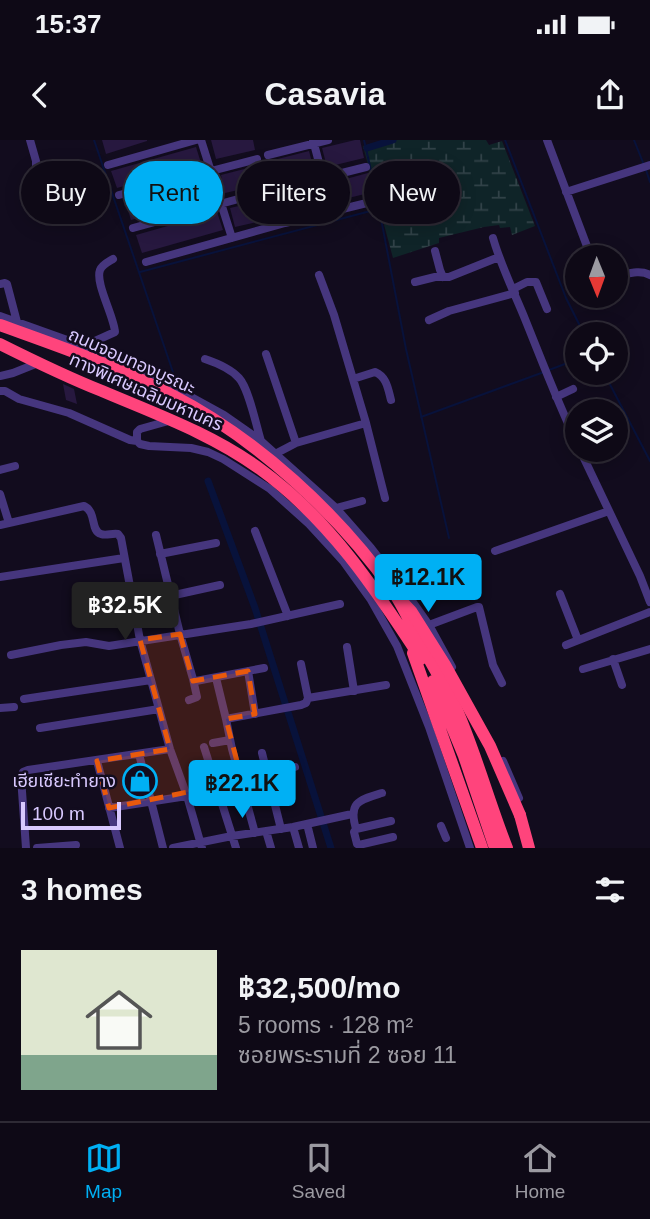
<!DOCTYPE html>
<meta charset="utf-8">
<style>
body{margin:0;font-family:Helvetica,"Noto Sans Thai",sans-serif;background:#17121f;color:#f1f3f6;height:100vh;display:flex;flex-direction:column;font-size:26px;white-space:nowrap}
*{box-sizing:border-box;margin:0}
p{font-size:23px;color:#9b9aa1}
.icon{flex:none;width:38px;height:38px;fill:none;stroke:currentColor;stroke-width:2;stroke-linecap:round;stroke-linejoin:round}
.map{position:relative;height:708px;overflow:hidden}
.sheet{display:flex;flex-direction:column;background:#0e0916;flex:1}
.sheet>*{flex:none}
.guide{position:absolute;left:21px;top:21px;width:609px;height:63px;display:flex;gap:14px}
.needle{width:46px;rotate:179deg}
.buttons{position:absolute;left:565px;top:105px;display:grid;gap:14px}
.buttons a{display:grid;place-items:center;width:63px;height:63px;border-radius:50%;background:#0e0916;box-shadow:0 4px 18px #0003,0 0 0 2px #2e2a35;font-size:35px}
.scale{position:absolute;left:21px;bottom:18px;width:100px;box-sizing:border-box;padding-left:7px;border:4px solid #d9c9ff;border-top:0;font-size:19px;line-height:24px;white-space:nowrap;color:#d9c9ff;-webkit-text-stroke:5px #120c1e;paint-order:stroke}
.price{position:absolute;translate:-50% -60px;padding:0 16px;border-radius:7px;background:#00b0f4;color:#111;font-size:23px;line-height:46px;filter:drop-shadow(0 2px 4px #0008)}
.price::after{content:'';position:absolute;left:50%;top:42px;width:21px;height:16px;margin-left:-10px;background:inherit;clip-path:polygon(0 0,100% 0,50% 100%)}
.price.active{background:#222;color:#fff}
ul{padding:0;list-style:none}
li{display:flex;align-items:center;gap:21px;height:175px;padding:0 21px}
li+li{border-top:2px solid #2e2a35}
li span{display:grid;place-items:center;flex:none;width:196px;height:140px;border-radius:0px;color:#555}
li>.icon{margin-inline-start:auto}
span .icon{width:84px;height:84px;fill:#fffc;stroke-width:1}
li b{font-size:30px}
h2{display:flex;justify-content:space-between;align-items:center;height:84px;padding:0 21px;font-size:30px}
.pill{padding:0 24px;border-radius:32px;background:#0e0916;box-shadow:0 4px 18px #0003,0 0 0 2px #2e2a35;font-size:24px;line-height:63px}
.pill.active{background:#00b0f4;color:#111}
.status{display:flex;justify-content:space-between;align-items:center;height:49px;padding:0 35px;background:#0e0916;direction:ltr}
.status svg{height:19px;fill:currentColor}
header{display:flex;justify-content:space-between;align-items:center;height:91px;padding:0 21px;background:#0e0916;font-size:32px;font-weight:600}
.menu{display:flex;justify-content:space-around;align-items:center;height:98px;border-top:2px solid #2e2a35;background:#0e0916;font-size:19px;color:#9b9aa1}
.menu a{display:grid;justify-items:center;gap:4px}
.menu .active{color:#00b0f4}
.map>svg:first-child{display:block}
.wetland{fill:url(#wetland-marsh)}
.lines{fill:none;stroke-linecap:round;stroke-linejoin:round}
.stream{stroke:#08123b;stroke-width:2}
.canal{stroke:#08123b;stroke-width:7}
.building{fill:#27183f}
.minor{stroke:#46367e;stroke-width:8}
.highway{stroke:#ff447c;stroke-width:12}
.highway-bridge{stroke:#ff447c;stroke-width:12}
.marked{fill:#e8590c;fill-opacity:0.2;stroke:#e8590c;stroke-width:5;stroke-dasharray:14 9;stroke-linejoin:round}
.labels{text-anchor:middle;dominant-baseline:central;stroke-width:5;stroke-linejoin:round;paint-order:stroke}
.street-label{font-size:18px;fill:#d9c9ff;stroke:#120c1e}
.poi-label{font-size:18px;fill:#d9c9ff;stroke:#120c1e;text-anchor:end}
</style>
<div class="status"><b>15:37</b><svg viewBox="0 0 49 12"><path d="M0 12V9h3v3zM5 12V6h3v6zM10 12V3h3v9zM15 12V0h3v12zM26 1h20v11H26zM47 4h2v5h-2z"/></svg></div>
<header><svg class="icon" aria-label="back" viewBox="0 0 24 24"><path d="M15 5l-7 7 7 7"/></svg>Casavia<svg class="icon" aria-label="share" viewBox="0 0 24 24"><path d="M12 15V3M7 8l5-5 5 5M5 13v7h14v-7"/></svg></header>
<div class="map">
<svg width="650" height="708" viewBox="0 0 650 708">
<defs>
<pattern id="wetland-marsh" width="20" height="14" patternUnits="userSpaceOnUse" patternTransform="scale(1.75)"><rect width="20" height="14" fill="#0f2428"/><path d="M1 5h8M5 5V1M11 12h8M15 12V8" fill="none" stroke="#314248"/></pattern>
</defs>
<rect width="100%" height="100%" fill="#120c1e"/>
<path class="wetland" d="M383,0h103l3,5 13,-4 33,85 -23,9 -2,-8 -10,1 -1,-3 -15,2 -45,11v5l-46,15 -30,-112z"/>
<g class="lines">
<path class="stream" d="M94,0l82,241
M364,0l13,57
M505,0l61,158 18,36
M634,0l10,25
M646,30l4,12
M378,63l28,146 43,189
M140,132l238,-63
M549,230l29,-11
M604,233l46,88
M421,277l123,-45"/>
<path class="canal" d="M367,8l26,-8
M208,341l47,127 76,240"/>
</g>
<path class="building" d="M102,0h45v1l-41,13z
M211,0h42l2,10 -39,9z
M355,0h5l4,18 -37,9 -5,-19z
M196,7l5,16 -84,25 -6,-17z
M309,11l5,19 -40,10 -4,-19z
M260,25l5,19 -40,9 -4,-18z
M368,33l5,19 -37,9 -5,-18z
M206,39l6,17 -81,24 -6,-19z
M318,46l5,18 -39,9 -5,-18z
M269,59l5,19 -39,9 -5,-19z
M217,72l6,18 -81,23 -6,-18z
M63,244l11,5 3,15 -11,-4z"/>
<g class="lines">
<path class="minor" d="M30,0l6,21v8
M201,0l31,98
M313,0l19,72
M547,0l44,117
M268,15l60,-15
M108,25l88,-25
M278,49l88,-22
M566,52l84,-27
M119,55l138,-36
M133,88l134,-37
M493,98c8,28 21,54 32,81 17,42 33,85 53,126
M435,111l5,19 3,7
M146,122l139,-39 90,-22
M616,136c11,-2 24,-7 34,-1
M415,142l20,-5h14l50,-20
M0,144l5,-1 2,1 10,38
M513,149l14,-7h9l11,27
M0,176l84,30 69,30 71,39 37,26 75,67 35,40 39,50 19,27 23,42
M429,180l20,-9 66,-18
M84,206l31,-14c-1,-16 -20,-49 -15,-62 2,-5 8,-8 13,-11
M266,214l30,89
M205,219c12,4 25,9 34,19 10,11 17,47 22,63
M0,236l13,-3 25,-10
M353,239l22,-7c12,5 13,17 16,28
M0,251h5l14,8 50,14 61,27 7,1
M556,257l17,-8
M584,271l16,-6
M566,279l12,-5
M172,280l-32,9 -3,3v9l3,3 9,2 42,2 17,4 15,7 47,30 39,35 34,37 28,39 26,46 32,81 41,121
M366,283l19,75
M580,310l60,126 10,26
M275,314l21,-11 70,-20 -32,-108 -15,-40
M0,330l15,-4
M0,354l9,29
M336,368l26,-7
M0,385l84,-19c13,6 6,25 17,28 5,2 11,-1 17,0l3,4 19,102 30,109 17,47 15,52
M255,391l33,85
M156,395l24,99 13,45 3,2 68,-13
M495,411l114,-40
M160,414l56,-11
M0,437l124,-19
M560,454l18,46
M170,456l50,-11
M429,485l48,-18h2l14,58 9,18
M566,505l84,-33
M347,507l7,44
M11,515l50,-10 25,-3 23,4 142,-22 89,-20
M613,519l9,26
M301,524l7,34
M583,529l67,-20
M248,531l7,43
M216,538l10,41 75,-14 5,-2 2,-5 78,-13
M24,559l127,-19
M189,560l8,-3 -4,-18
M0,568l14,-1
M226,579l6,30 23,84
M40,588l119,-19
M213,603l17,-3
M204,607l32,101
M262,613l19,76
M139,614l24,94
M97,621l23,87
M503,621l16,37
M109,668l78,-12 108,-29
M391,681l-35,8 -2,3 3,12 2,1 34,-8
M307,684l6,24
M441,686l5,12
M293,687l6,21
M356,689c-8,-27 3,-29 26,-36
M266,691l5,17
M26,708l-5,-71 2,-5 5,-2 142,-21
M37,708l39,-3
M173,708l59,-12 61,-9 59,-13"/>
<path class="highway" d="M0,185c58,21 117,41 172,70 85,44 166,118 221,196 13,20 23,44 35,66 9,17 20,34 28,51 20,46 33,94 51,140
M0,204c34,17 67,33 102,47 54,23 110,43 158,78 69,50 115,119 161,190
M413,513l69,195
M433,541l31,75 31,92
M520,675l9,33"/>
<path class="highway-bridge" d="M394,453l17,18 34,54 45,81 30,69"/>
</g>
<path class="marked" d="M180,494l13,47 55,-10 7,43 -29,5 16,62 -133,27 -12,-47 73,-12 -30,-109z"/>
<defs>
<g id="shop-ring" transform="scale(1.75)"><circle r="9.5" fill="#120c1e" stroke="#00b0f4" stroke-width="1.5"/><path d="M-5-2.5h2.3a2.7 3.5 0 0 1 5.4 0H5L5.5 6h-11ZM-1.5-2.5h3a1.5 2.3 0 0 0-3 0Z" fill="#00b0f4"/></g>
</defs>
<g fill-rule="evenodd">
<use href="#shop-ring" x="140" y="641"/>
</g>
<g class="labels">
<g class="street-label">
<text transform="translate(132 221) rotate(24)">ถนนจอมทองบูรณะ</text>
<text transform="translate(146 252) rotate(24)">ทางพิเศษเฉลิมมหานคร</text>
</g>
<g class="poi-label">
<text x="116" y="641">เฮียเซียะทำยาง</text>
</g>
</g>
</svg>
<div class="buttons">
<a><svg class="needle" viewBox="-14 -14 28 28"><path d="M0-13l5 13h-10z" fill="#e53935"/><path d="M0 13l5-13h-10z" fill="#9b9aa1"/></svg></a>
<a><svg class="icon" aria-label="locate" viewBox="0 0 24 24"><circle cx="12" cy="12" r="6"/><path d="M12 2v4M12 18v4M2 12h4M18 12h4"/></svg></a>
<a><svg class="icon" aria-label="layers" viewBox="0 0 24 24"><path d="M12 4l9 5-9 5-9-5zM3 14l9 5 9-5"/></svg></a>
</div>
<div class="scale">100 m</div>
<b class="price" style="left:428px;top:474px">฿12.1K</b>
<b class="price active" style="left:125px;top:502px">฿32.5K</b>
<b class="price" style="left:242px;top:680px">฿22.1K</b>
<div class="guide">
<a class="pill">Buy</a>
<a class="pill active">Rent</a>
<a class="pill">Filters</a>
<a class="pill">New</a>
</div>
</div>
<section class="sheet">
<h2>3 homes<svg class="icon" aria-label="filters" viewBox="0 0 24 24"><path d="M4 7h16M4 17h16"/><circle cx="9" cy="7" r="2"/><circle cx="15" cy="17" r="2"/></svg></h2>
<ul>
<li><span style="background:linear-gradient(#dfe7d0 75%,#7fa58c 0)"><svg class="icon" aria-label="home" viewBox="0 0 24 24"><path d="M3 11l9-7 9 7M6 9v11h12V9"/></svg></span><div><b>฿32,500/mo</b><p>5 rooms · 128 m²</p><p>ซอยพระรามที่ 2 ซอย 11</p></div></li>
</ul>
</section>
<nav class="menu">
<a class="active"><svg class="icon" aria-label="map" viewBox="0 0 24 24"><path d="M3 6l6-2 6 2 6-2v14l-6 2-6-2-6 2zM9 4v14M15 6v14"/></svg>Map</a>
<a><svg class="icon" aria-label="saved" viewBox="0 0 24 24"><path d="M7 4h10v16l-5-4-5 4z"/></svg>Saved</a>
<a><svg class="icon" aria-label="home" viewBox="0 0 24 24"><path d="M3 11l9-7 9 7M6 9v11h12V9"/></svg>Home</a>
</nav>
